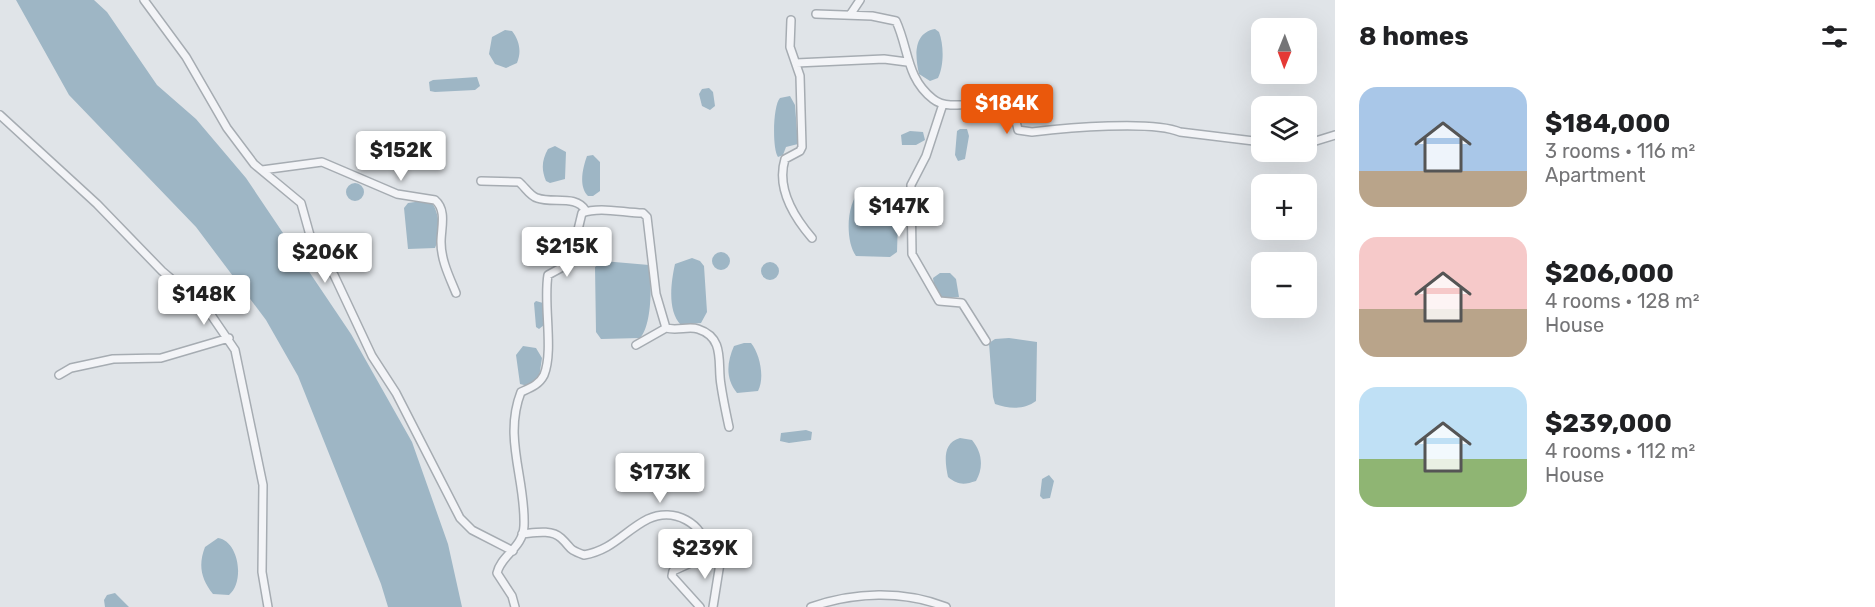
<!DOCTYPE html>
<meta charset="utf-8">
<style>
body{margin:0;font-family:Rubik,sans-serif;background:#f6f6f6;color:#202124;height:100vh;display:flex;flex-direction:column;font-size:22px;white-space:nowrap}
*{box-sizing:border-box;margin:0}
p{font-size:20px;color:#757577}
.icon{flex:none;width:33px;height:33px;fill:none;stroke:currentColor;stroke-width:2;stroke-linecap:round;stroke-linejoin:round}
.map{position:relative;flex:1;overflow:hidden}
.panel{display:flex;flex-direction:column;background:#fff;width:540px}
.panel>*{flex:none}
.needle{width:39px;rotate:181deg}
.fabs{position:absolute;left:1251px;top:18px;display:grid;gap:12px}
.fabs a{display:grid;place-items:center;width:66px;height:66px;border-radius:12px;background:#fff;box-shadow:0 6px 24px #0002;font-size:30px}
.price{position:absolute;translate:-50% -51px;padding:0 14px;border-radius:6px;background:#fff;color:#222;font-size:20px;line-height:39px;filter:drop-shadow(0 2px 3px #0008)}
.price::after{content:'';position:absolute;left:50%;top:36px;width:18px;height:14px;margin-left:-9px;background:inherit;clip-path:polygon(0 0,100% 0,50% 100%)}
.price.active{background:#ea580c;color:#fff}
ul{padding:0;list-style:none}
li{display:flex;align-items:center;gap:18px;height:150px;padding:0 24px}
li span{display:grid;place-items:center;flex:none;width:168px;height:120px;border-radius:18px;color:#555}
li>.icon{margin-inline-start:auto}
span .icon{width:72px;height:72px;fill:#fffc;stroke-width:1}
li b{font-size:26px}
h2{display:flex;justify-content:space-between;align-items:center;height:72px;padding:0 24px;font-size:26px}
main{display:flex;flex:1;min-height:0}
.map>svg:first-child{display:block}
.water{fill:#9eb6c5}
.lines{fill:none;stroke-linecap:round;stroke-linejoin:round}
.minor-casing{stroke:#a6acb2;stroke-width:10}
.minor{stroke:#f3f4f7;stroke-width:7}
</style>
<main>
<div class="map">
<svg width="1335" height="607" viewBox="0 0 1335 607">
<rect width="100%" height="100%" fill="#e0e4e8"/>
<path class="water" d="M16,0h78l13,12 50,73 39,34 50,59 105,156 61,108 36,102 14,63h-74l-7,-23 -83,-208 -32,-56 -70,-93 -127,-132z
M935,29l4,3c5,13 5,34 -1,46l-8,3 -11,-7c-4,-18 -6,-41 16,-45z
M505,30l7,1c7,9 10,20 5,32l-11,5 -11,-4 -6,-10 3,-17z
M477,77l3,9 -5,4 -40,2 -5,-1 -1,-9 4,-2z
M709,88l4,4 2,14 -5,4 -8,-4 -3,-12 3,-5z
M790,96l5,9 3,39 -12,3 -3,8 -5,2c-6,-9 -5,-52 2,-59z
M960,129h7l2,7 -4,23 -7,2 -3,-6 2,-24z
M910,131l13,1 2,8 -9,5h-14l-1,-10z
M555,146l11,6 -1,27 -15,4 -4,-2c-5,-12 -4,-21 2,-32z
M593,155l7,7v29l-7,5h-5c-10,-10 -5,-29 -1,-40z
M346 192a9 9 0 1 1 18 0a9 9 0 1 1-18 0Z
M888,188l5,2c4,10 -2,17 0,27l5,2 -1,33 -7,5 -34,-1c-11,-15 -10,-54 5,-66z
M422,201l10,2c8,11 9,33 3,45l-27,1 -4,-41 4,-5z
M560,236l7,2 3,13 -3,5h-8l-2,-15z
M712 261a9 9 0 1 1 18 0a9 9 0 1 1-18 0Z
M692,258l8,3 4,5 3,46 -6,11 -20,2c-14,-14 -10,-43 -6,-61z
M603,261l46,4c3,17 3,61 -9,73l-39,1 -5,-7 -1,-65z
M761 271a9 9 0 1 1 18 0a9 9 0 1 1-18 0Z
M940,273h10l6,6 3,18 -17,1 -8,-12 -1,-8z
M536,301l7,2 1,22 -5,4 -3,-2 -2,-24z
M1009,338l28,4 -1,59c-12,9 -27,8 -41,3l-2,-7 -4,-54 6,-4z
M744,343h7c9,11 14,35 7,48l-21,2c-12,-15 -10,-31 -3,-47z
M523,346l13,2 6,10 -3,20 -11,8 -8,-2 -4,-29z
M806,430l6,2 -1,8 -22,3 -9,-2 1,-8z
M960,438l12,2c10,12 12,27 4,41 -12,4 -18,4 -28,-4 -3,-15 -6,-34 12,-39z
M1049,475l5,6 -4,17 -7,1 -3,-3 2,-17z
M218,538c21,3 27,44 11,57l-16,-1c-12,-15 -15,-29 -8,-47z
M115,593l14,14h-24l-1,-7 3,-5z"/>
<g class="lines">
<g class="minor-casing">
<path id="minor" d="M144,0l42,57 41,71 27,36 47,39 12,43 21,29 38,81 24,37 64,125 12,12 41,21
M816,14l56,2 24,5c13,28 10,57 37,78 25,20 76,-20 85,31l14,2c34,-4 120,-12 148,0l82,10
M850,15l10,-15
M791,20l-1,27 10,29 2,71 -2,4 -15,8c-9,29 9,58 27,79
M796,63l88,-4 23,3
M943,104l-17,52 -15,29 1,69 27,47 23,2 24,38
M0,115l97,89 65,67 45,38 28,41 28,135 -1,87 6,35
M1306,144l29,-9
M262,170l60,-8 75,32 38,6c12,10 6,28 6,42 0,18 8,34 15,51
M481,181l38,1c6,5 11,14 18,16 16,6 39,-4 49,13
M636,345l30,-17
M59,375l12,-7 42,-9 48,-1 68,-20
M522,534c12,-1 29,-5 39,4 12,11 5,10 23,17 29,-5 40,-24 64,-36 26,-12 56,4 59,32l-12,10 -22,10 -1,5 28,31
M515,607l-3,-11 -15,-23c4,-18 26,-25 27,-47 2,-46 -21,-88 -3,-134 9,-4 18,-7 23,-17 10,-24 -1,-72 4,-100l22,-12 12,-50c18,-7 42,0 61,0l4,4 9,77 10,34c11,3 23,-2 32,1 28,9 19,35 23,56 2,14 5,28 8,42
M713,607l8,-50
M811,607c43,-15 92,-17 135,0"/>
</g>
<use href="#minor" class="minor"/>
</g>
</svg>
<div class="fabs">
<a><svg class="needle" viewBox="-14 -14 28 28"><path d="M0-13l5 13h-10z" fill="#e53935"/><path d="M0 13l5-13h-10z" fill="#757577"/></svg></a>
<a><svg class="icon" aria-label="layers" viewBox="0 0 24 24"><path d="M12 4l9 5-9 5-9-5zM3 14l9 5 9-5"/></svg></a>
<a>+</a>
<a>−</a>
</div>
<b class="price active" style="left:1007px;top:135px">$184K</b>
<b class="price" style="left:401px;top:182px">$152K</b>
<b class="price" style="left:899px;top:238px">$147K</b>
<b class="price" style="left:567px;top:278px">$215K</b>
<b class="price" style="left:325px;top:284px">$206K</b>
<b class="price" style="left:204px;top:326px">$148K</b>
<b class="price" style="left:660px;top:504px">$173K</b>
<b class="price" style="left:705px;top:580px">$239K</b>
</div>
<section class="panel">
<h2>8 homes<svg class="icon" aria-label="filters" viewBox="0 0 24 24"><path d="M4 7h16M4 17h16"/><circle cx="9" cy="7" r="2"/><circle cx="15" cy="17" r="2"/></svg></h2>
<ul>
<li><span style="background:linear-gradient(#a9c7e8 70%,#b9a48a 0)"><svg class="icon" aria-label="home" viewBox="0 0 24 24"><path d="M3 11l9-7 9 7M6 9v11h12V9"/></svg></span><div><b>$184,000</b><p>3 rooms · 116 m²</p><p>Apartment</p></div></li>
<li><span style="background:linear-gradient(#f6c9c9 60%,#b9a48a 0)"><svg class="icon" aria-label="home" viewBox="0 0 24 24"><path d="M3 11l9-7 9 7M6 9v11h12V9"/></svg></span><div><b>$206,000</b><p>4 rooms · 128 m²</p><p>House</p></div></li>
<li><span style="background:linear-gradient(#bfe0f5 60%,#8fb573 0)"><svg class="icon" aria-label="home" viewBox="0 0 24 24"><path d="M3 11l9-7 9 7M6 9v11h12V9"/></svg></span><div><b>$239,000</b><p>4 rooms · 112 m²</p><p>House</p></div></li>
</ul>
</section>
</main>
